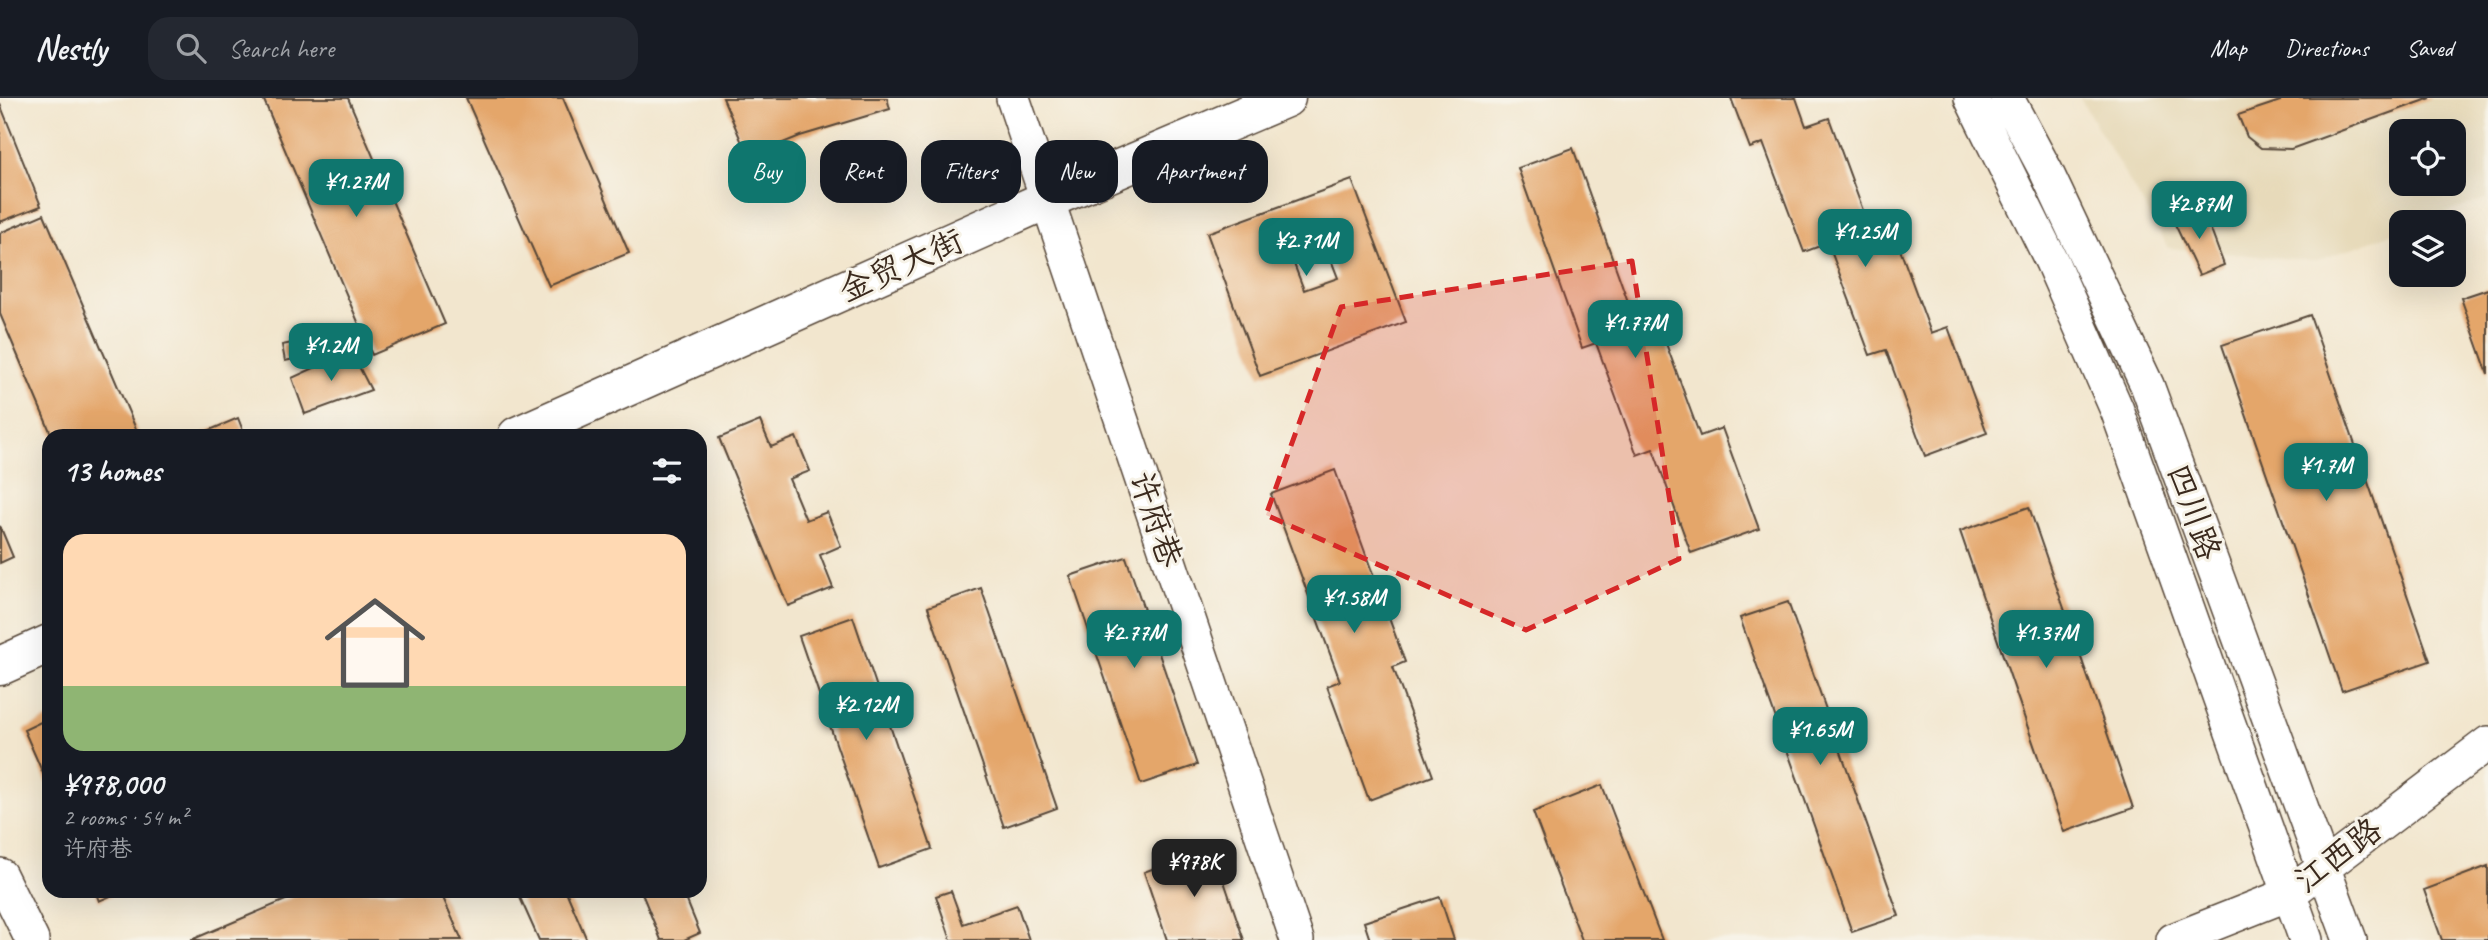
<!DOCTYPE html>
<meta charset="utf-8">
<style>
body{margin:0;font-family:Caveat,"LXGW WenKai TC",sans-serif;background:#242831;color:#f1f3f6;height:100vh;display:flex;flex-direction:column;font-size:26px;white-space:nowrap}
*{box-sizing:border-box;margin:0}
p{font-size:23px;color:#9ea1a6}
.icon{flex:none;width:38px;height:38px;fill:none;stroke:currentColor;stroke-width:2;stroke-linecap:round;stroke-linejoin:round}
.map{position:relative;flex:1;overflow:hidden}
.sheet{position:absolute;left:42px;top:331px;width:665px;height:469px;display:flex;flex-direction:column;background:#171b24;border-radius:21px;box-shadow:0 7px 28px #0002}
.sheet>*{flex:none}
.hud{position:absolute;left:728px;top:42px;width:665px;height:63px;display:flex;gap:14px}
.tools{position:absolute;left:2389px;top:21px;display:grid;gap:14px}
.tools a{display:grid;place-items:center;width:77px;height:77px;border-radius:14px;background:#171b24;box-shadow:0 7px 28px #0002;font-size:35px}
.price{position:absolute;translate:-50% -60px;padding:0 16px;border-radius:14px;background:#0f766e;color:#fff;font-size:23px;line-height:46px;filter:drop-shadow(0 2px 4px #0008)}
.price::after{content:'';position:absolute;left:50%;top:42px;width:21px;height:16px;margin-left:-10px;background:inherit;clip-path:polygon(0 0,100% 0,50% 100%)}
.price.on{background:#222;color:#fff}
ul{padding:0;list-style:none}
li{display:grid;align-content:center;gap:14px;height:371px;padding:0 21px}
li span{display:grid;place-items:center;height:217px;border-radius:21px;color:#555}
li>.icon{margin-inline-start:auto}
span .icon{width:126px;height:126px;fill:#fffc;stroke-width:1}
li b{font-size:30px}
h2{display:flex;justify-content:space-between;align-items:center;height:84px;padding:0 21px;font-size:30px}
.pill{padding:0 24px;border-radius:21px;background:#171b24;box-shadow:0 7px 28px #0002;font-size:24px;line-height:63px}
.pill.on{background:#0f766e;color:#fff}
header{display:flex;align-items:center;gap:42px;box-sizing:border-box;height:98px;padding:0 35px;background:#171b24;border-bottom:2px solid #363941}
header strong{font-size:33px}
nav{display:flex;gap:38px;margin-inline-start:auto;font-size:24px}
.search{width:490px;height:63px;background:#242831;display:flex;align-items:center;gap:18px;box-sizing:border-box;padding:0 24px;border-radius:21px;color:#9ea1a6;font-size:26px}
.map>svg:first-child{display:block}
.built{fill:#e7daba;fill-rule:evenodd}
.building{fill:#e4a66b;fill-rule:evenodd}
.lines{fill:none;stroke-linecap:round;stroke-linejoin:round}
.minor-casing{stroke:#564638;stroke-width:36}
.tertiary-casing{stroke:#564638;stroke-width:41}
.minor{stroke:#fff;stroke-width:33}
.tertiary{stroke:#fff;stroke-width:38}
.marked{fill:#d62828;fill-opacity:0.2;stroke:#d62828;stroke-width:5;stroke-dasharray:14 9;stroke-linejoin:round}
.labels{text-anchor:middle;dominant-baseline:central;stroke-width:6;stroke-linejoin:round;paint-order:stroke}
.street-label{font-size:33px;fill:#3b2a1e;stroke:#f7f3e8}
</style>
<header>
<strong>Nestly</strong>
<div class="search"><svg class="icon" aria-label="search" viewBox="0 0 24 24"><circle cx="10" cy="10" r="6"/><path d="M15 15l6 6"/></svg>Search here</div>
<nav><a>Map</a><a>Directions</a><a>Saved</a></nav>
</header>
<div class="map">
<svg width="2488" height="842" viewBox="0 0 2488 842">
<rect width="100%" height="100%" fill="#f7f3e8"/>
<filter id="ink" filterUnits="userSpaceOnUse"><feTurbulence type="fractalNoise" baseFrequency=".0143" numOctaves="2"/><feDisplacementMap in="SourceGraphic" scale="14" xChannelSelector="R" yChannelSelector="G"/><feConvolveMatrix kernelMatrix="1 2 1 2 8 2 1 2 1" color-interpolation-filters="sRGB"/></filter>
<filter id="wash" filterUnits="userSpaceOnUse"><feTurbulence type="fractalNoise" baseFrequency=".00686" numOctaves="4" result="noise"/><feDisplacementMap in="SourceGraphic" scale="28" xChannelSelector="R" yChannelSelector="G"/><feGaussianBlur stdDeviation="1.57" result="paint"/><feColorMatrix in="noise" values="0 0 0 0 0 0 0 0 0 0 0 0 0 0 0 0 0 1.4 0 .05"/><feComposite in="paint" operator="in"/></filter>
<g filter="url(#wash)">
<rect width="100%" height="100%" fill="#f2e6ce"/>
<path class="built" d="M2080,0h408v100l-67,24h-20v8l-85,31 -147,-13zM2401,33h53v53h-53z"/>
<g id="blocks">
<path class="building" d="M263,0h85l97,226 -73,31z
M466,0h97l66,155 -80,33z
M723,0h164l3,11 -90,27 -52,21z
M1731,0h65l10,28 23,-8 42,114 20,-7 40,108 17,-6 39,106 -62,23 -39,-106 -16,5 -42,-112 -24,9 -41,-109 -13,5z
M2279,0h152l-140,51 -30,-1 -14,-11 -9,-22 42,-14z
M0,6l41,102 -41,16z
M1573,50l68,190 20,-8 39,106 22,-8 37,101 -68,24 -38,-104 -16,6 -41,-112 -14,5 -64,-180z
M1352,82l54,142 -146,54 -53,-143zM1318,128l20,52 -34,12 -20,-52z
M2203,111l21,56 -25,10 -26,-55z
M44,116l95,222h-87l-52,-122v-81z
M2488,191v85l-27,-76z
M2310,217l120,346 -88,30 -120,-346z
M313,241l3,15 -31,7 -3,-16z
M351,253l20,39 -66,24 -13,-36z
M238,320l7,18h-49z
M760,323l11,26 25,-10 14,34 -21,8 17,41 21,-8 14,34 -21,9 13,33 -45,18 -69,-168z
M1335,372l70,192 -12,5 40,109 -64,24 -42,-114 13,-5 -69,-187z
M2029,409l104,301 -69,24 -104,-301z
M0,428l13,31 -13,6z
M1126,459l71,208 -56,19 -71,-208z
M981,490l76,220 -53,19 -76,-220z
M1788,504l111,314 -47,16 -112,-314z
M853,519l79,232 -53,19 -80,-232z
M49,620v69l-25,-57z
M1602,687l60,155h-80l-49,-128z
M1212,748l32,94h-77l-23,-68z
M2488,768v74h-46l-18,-50z
M95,793h27l-23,10z
M307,793h133l22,49h-271z
M517,793h49l21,49h-48z
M641,793h42l17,42 -16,7h-23z
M951,793l12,33 54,-19 12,35h-78l-15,-44z
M1440,799l14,43h-84l-6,-18z"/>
</g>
</g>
<g filter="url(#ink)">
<use href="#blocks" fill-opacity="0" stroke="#564638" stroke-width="2"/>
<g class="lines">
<g class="minor-casing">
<path id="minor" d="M1013,0l284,842
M1971,0l81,164 65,148 189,530
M2007,0l39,73 101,214 203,555
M0,777l32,65
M2173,842l116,-46 199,-151"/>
</g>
<g class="tertiary-casing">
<path id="tertiary" d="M517,338l529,-236 240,-102
M0,568l49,-22"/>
</g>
<use href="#minor" class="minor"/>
<use href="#tertiary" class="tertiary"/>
</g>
</g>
<path class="marked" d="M1632,163l47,298 -153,71 -260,-115 75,-208z"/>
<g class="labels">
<g class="street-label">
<text transform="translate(901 167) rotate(-24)">金贸大街</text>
<text transform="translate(2194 414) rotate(70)">四川路</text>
<text transform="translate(1156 421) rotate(71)">许府巷</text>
<text transform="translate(2338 757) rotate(-37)">江西路</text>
</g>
</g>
</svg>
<div class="tools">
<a><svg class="icon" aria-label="locate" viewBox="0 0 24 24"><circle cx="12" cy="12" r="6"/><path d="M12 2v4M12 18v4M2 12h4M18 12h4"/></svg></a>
<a><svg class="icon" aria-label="layers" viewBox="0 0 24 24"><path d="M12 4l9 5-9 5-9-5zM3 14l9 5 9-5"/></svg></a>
</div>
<b class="price" style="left:356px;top:121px">¥1.27M</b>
<b class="price" style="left:2199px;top:143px">¥2.87M</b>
<b class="price" style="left:1865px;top:171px">¥1.25M</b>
<b class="price" style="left:1306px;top:180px">¥2.71M</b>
<b class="price" style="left:1635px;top:262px">¥1.77M</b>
<b class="price" style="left:331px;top:285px">¥1.2M</b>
<b class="price" style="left:2326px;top:405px">¥1.7M</b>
<b class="price" style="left:1354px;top:537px">¥1.58M</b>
<b class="price" style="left:1134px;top:572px">¥2.77M</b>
<b class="price" style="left:2046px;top:572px">¥1.37M</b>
<b class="price" style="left:866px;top:644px">¥2.12M</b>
<b class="price" style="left:1820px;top:669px">¥1.65M</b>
<b class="price on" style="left:1194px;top:801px">¥978K</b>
<div class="hud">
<a class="pill on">Buy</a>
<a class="pill">Rent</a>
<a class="pill">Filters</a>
<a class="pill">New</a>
<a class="pill">Apartment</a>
</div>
<section class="sheet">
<h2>13 homes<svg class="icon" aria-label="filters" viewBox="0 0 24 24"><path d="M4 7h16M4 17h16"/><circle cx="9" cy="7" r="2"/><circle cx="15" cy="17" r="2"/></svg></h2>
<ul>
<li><span style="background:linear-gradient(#ffd9b3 70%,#8fb573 0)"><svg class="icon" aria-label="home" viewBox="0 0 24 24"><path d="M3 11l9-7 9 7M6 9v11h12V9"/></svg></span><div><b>¥978,000</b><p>2 rooms · 54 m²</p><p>许府巷</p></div></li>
</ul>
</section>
</div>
